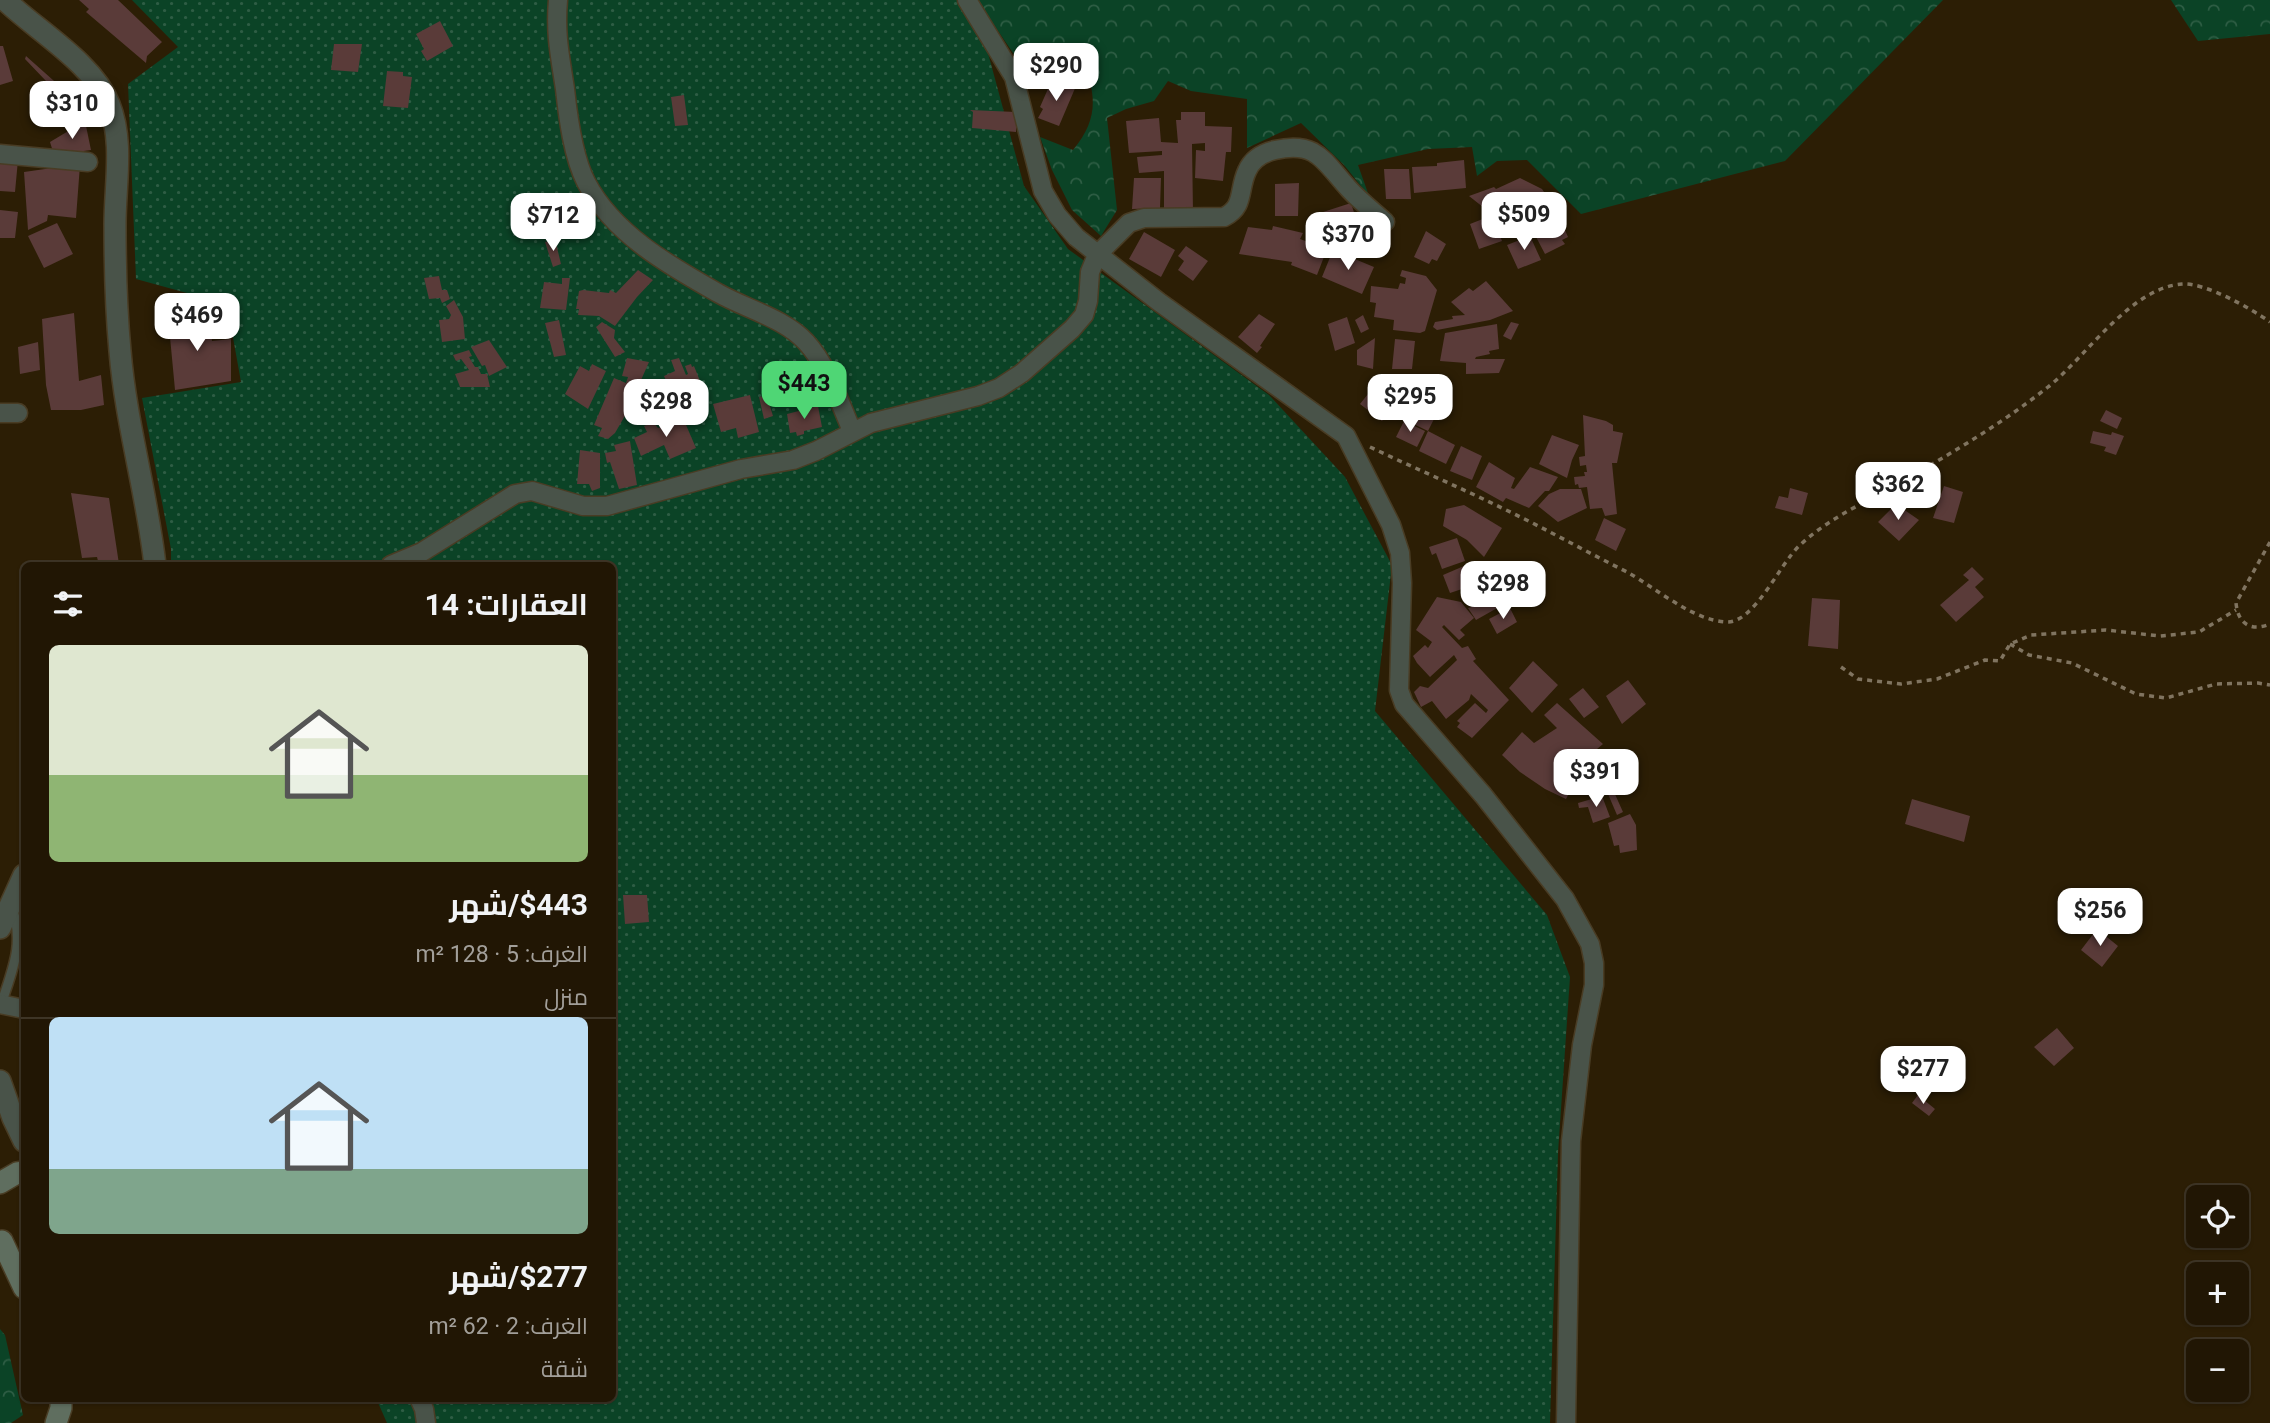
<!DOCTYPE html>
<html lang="ar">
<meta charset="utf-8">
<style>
body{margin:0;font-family:Roboto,Cairo,sans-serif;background:#2d2313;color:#f1f3f6;direction:rtl;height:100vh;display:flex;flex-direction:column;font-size:26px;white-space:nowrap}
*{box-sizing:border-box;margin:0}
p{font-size:23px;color:#a29f9a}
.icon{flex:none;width:38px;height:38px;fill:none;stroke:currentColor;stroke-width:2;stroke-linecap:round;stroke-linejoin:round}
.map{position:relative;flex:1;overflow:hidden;direction:ltr}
.side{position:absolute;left:21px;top:562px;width:595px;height:840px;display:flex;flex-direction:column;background:#211604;border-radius:10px;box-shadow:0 2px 5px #0004,0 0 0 2px #3e3526;direction:rtl}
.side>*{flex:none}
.buttons{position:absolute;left:2186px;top:1185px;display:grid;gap:14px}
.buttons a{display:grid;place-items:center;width:63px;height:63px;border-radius:10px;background:#211604;box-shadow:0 2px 5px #0004,0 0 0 2px #3e3526;font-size:35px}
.price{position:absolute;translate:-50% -60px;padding:0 16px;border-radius:14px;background:#fff;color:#222;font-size:23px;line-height:46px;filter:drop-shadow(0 2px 4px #0008)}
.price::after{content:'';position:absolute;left:50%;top:42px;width:21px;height:16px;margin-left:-10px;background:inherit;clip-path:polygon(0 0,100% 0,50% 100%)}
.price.active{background:#4fd675;color:#111}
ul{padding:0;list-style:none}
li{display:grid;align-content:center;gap:14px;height:371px;padding:0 28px}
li+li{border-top:2px solid #3e3526}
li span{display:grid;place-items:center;height:217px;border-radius:10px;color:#555}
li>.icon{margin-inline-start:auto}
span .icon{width:126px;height:126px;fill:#fffc;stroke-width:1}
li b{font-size:30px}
h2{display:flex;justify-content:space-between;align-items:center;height:84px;padding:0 28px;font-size:30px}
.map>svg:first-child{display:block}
.grass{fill:url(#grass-dots)}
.forest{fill:url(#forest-crowns)}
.building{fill:#5a3b39}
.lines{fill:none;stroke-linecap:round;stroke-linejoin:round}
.service-casing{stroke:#493c24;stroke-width:12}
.minor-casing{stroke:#493c24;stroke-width:21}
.tertiary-casing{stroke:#493c24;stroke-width:24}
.secondary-casing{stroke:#493c24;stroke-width:24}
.path{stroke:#807460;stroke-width:3.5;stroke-dasharray:5 5;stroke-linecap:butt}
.service{stroke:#495349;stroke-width:9}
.minor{stroke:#495349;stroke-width:18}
.tertiary{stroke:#495349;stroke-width:21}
.secondary{stroke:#5f6e5f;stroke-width:21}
</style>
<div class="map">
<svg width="2270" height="1423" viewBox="0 0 2270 1423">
<defs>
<pattern id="grass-dots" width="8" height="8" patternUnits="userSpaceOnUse" patternTransform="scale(1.75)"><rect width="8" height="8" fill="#0b4326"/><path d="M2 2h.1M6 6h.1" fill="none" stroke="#2e5d44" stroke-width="1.8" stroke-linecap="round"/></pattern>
<pattern id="forest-crowns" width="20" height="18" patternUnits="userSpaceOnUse" patternTransform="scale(1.75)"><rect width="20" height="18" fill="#0b4326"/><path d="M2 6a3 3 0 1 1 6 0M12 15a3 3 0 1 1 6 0" fill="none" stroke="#2e5d44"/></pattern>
</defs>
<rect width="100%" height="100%" fill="#2c1e05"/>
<path class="grass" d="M132,0h829l27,53 36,133 44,63 201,146 76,82 47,88 -17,146 172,204 23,62 -12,176 -8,270h-1163l-11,-25h236v-833h-441v-16l-29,-151 99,-16 -14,-78 -91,-25 -8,-195 50,-37z"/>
<path class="forest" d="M977,0h966l-158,161 -204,53 -54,-54 -30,1 -20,15 -5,-29 -44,2 -70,16 11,31 -25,-31 -43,-42 -54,25v-49l-56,-8 -23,-10 -14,20 -28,8 -19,9 10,92 -16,26 -29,-26 -20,-40 -12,-33 33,13c23,-28 24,-49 13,-82l-62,1z
M2171,0h99v34l-72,7z
M0,1329l5,6 18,80 -12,8h-11z"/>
<path class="building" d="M79,0h39l44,42 -15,14 -1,7 -60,-51 3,-3z
M440,21l13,25 -26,15 -6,-10 3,-2 -8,-15z
M334,44h28l-4,28 -27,-2z
M0,46h3l10,35 -13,4z
M26,56l46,41 -5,7 -24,-21 3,-2 -21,-22z
M387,71l16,1v4l9,1 -4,31 -25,-2z
M1068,81l8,5 -17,40 -21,-8 5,-9 -3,-2 11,-25 13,6z
M684,95l4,30 -13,1 -4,-29z
M970,110l46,2v20l-44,-4 1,-16z
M1181,112h24v14l27,1 -1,25h-5l-3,29 -28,-3 1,-28 9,1v-8l-13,1 1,68 -29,1v-42l-25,2 -2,-16 25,-2v-4l-33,2 -3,-32 33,-3 2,24 17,1 -2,-23h5z
M85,121l6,29 -37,5 -4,-13z
M0,158l18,2 -3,32 -15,-1z
M1464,160l2,28 -52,5 -2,-26 25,-1v-3z
M53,163l27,2 -4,53 -28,-3 -1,6 -19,9 -4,-58 28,-4z
M1384,169h25l2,30h-25z
M1134,178h27l-1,30 -28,1z
M1520,178l22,11 14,21 -22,14 3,3 -7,4 -4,-9 5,-3 -10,-17 -11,5 10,21 -18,9 -9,-19 9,23 -23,8 -9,-25 23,-9 -24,-19 25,-9 2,2z
M1299,183l-1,33h-23v-32z
M1351,203l8,25 -20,6 1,4 -10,3 -10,-28z
M0,210l18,2 -3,26h-15z
M1561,221l7,16 -6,3 3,4 -20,10 -10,-19z
M57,223l16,31 -29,14 -16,-32z
M1273,226l30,7 -3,6 27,10 -10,26 -26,-10 1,-3 -53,-8 9,-27 24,3z
M1426,231l20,13 -9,17 -5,-2 -3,5 -15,-7z
M1144,232l31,18 -14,27 -32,-18z
M1530,236l11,24 -23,9 -11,-24z
M555,239l6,25 -8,3 -8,-25z
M1186,246l22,15 -15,20 -15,-11 6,-9 -6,-5z
M1333,250l41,17 -12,27 -40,-17z
M638,270l15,10 -16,17 -22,29 -16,-10 -21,-1 1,-6h-3l3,-18 4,-1 26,3 1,-3 6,3z
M1402,270l24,6 11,14 -12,41 -5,2 -27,-3 1,-10 -20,-3 2,-14 -6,-1 1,-16 27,3 2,-6 5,1 1,-6 -6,-2z
M439,276l3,14h5l3,9 -8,4 -2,-5 -11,1 -5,-21z
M562,278h8l-4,32 -26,-2 4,-26 18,2z
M1486,281l27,30 -23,9 -53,10 -4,-3 2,-5 18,-3 -1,-3 13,-1 -14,-13 18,-14 4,3z
M454,300l9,17 2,22 -23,3 -3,-22 10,-1 2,-4 -5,-9z
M74,313l5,68 22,-6 3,30 -23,5h-30l-5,-25 -4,-66z
M188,313l1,4 20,-2 3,26 19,-2v42l-56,9 -5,-53h-4l-1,-19z
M1259,314l16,10 -15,22 2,1 -5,6 -19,-16z
M1363,315l6,14 -8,4 -6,-13z
M1347,317l8,26 -20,8 -7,-27z
M559,320l7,35 -12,2 -9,-34z
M602,322l13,8 -1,8 11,14 -10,5 -19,-30z
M1511,322l8,2 -8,16 -8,-4z
M1497,324l2,25 -10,2 1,3 -14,3 -1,2h30l-6,14 -33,1v-11l-26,-2 5,-28z
M1375,338l-2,31 -16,-4v-15z
M1395,339l20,2 -3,28h-20z
M489,340l18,27 -18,9 -4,-11 -3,1 -11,-19z
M38,342l2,28 -20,4 -2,-27z
M469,350l3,6 -3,1 6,10h3l3,7h6l3,13h-30l-5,-13 14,-4 -8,-11 -5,2 -3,-6z
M627,358l22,4 -23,52 -11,19 -7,6 -10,-3 4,-8 -8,-3 20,-47 12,5 2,-6 -6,-1z
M679,358l7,17 2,-1 -3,-8 6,-2 1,3 2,-1 6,15 -28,13 -8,-18 11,-5 -4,-11z
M592,364l14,7 -18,38 -23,-15 15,-28 9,5z
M1372,389l21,18 -11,14 -22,-17z
M1410,392l30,15 -12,24 -29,-14z
M770,394l3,8 -4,1 4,13 -9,3 -5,-22z
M750,395l9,37 -21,6 -2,-10 -15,4 -8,-28z
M818,406l4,21 -18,4v3l-7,2 -1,-4 -6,1 -3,-19z
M2106,410l16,8 -5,11 -17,-8z
M1583,415l23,6 7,4v6l10,2 -6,30h-5l5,51 -12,2 -3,-8 -12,1 -3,-22 -8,1 -1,-4 -3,1 -1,-8 11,-1 -1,-4h3l-1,-7 -6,1 -1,-9 6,-1z
M683,418l13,30 -26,11 -6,-14 -23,11 -7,-18 13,-6 -3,-6 9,-4 5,6z
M1404,421l21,10 -8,16 -21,-10z
M1428,431l27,14 -9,19 -27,-13z
M2093,431l18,4 1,-3 12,4 -8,19 -12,-4 2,-4 -16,-4z
M1552,435l27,10 -7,15 -5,18 -28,-14z
M630,441l7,44 -18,4 -9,-27 -3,1 -2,-10 11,-2 -2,-6z
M1461,446l21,10 -10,24 -22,-9z
M580,450l20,3v35l-8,3 -3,-7h-12z
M1489,462l26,16 -4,10 3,1 16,-22 28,10 -9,14h-4l-16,17 -23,-10 -3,4 -27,-15z
M1944,486l19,6 -9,31 -21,-5z
M1790,488l18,5 -6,22 -27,-7 4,-12 9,2z
M1560,489h21l6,19 -29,14 -20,-16 11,-12z
M71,493l38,5 10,66 -20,1 -2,-8 -15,1z
M1896,504l23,16 -20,21 -21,-19z
M1464,505l38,23 -18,29 -17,-17 -24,-14 3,-17z
M1604,518l22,11 -10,22 -21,-11z
M1457,538l8,23 -23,8 -6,-16 -4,2 -3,-8z
M1473,565l10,16 -11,7 -1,-2 -21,7 -7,-18 21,-9 1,4z
M1972,567l12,12 -9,8 9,10 -28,25 -16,-17 29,-25 -6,-5z
M1484,584l15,23 -23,13 -8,-12 4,-1 -2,-4 -2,1 -2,-3 -2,1 -3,-5z
M1437,597l24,5 13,16 -14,12 5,5 -6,5 -15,-15 -2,2 20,21 6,-2 8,13 -3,2 36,39 -37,38 -15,-11 3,-4 -3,-2 18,-18 11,10 2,-3 -17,-16 -2,6 -23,19 -14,-18 -11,6 -7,-15 6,-6 8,2 29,-28 -3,-5 -24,22 -13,-14 -4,-7 12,-11 3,3 4,-6 -16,-12z
M1812,598l28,2 -2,49 -30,-3z
M1510,608l7,14 -20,12 -8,-15z
M1533,661l25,24 -26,28 -23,-25z
M1628,680l18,24 -24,20 -16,-28z
M1583,688l16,19 -15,11 -15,-19z
M1557,703l46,41 -31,26 7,4 -13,25 -21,-10 -25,-17 -18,-17 20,-23 12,11 23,-15 -13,-13z
M1614,792l9,20 -6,3 -9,-21z
M1602,796l8,21 -17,6 -5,-16 -9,1 -1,-5z
M1912,799l58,17 -6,26 -59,-18z
M1630,814l6,11 1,25 -17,3 -1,-8 -5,1 -6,-23z
M623,895h24l2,27 -24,2z
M2097,929l21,17 -16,21 -21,-17z
M2057,1028l17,20 -20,18 -20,-19z
M1918,1095l17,14 -6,7 -17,-13z"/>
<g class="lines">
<g class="service-casing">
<path id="service" d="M1,1005c11,-35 24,-61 11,-97"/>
</g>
<g class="minor-casing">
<path id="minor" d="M558,0c-3,34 2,56 7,89 3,28 8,68 21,93 27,52 84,84 132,111 28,16 66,25 88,49 22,24 33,59 46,89
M967,0l47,77 29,114 14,24 19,22 83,65 187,134 45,89 9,28 2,30 -3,107 5,14 79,91 82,104 25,45 4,19v22l-12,60 -11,96 -5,282
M0,154l88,8
M0,413h18
M391,565l31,-13 93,-58 17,-3 51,15h24l134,-37 52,-9 23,-9 55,-28 107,-27 21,-8 23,-15 50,-44 12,-14 4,-14 2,-29 7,-17 32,-32 15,-5 80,-1c21,-10 14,-27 23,-46 5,-12 15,-18 28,-21 42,-10 49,12 74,39 11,12 24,22 36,33
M0,1004l24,5
M419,1398l5,11 2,14"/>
</g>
<g class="tertiary-casing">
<path id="tertiary" d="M5,0c31,30 88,63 104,104 15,37 6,81 6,120 0,42 1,85 5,127 6,73 27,142 35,214
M0,928l24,-53
M0,1081l13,37 11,23"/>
</g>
<g class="secondary-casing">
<path id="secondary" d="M0,1183l17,-10 7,-1
M2,1241l22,47
M56,1423l5,-15v-10"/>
</g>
<path class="path" d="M1370,447c44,21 89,40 132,61 42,20 83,43 125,64 29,16 66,49 100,50 27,1 53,-58 72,-76 27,-26 63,-42 95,-60 53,-30 106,-61 154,-99 39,-31 82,-99 134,-103 22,-2 70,25 88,38
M2270,542l-34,61c2,21 15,29 34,21
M2010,644l19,11 43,8 64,31 30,4 50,-14 42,-1 12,2
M1841,667l17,12 43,5 36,-5 48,-19 15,1 10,-17 21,-9 75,-5 54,6 39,-4 37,-22"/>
<use href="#service" class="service"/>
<use href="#minor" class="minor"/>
<use href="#tertiary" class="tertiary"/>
<use href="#secondary" class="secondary"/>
</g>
</svg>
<div class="buttons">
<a><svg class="icon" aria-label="locate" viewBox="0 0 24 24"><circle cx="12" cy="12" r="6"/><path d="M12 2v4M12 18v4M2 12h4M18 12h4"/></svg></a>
<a>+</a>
<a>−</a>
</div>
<b class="price" style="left:1056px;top:103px">$290</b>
<b class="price" style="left:72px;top:141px">$310</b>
<b class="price" style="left:1524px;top:252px">$509</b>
<b class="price" style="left:553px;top:253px">$712</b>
<b class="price" style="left:1348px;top:272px">$370</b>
<b class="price" style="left:197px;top:353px">$469</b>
<b class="price active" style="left:804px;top:421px">$443</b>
<b class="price" style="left:1410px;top:434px">$295</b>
<b class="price" style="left:666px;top:439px">$298</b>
<b class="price" style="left:1898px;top:522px">$362</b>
<b class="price" style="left:1503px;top:621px">$298</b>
<b class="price" style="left:1596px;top:809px">$391</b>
<b class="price" style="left:2100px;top:948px">$256</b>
<b class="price" style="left:1923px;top:1106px">$277</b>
<section class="side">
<h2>العقارات: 14<svg class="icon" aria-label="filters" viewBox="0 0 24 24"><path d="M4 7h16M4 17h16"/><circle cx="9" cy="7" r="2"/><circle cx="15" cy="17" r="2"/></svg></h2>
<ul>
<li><span style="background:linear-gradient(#dfe7d0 60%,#8fb573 0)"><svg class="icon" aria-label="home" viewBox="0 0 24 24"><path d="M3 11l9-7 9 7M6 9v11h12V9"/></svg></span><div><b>$443/شهر</b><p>الغرف: 5 · 128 m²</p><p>منزل</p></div></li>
<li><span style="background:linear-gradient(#bfe0f5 70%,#7fa58c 0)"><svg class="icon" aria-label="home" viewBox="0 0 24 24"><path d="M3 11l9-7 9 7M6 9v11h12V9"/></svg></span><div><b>$277/شهر</b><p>الغرف: 2 · 62 m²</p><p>شقة</p></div></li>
</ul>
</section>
</div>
